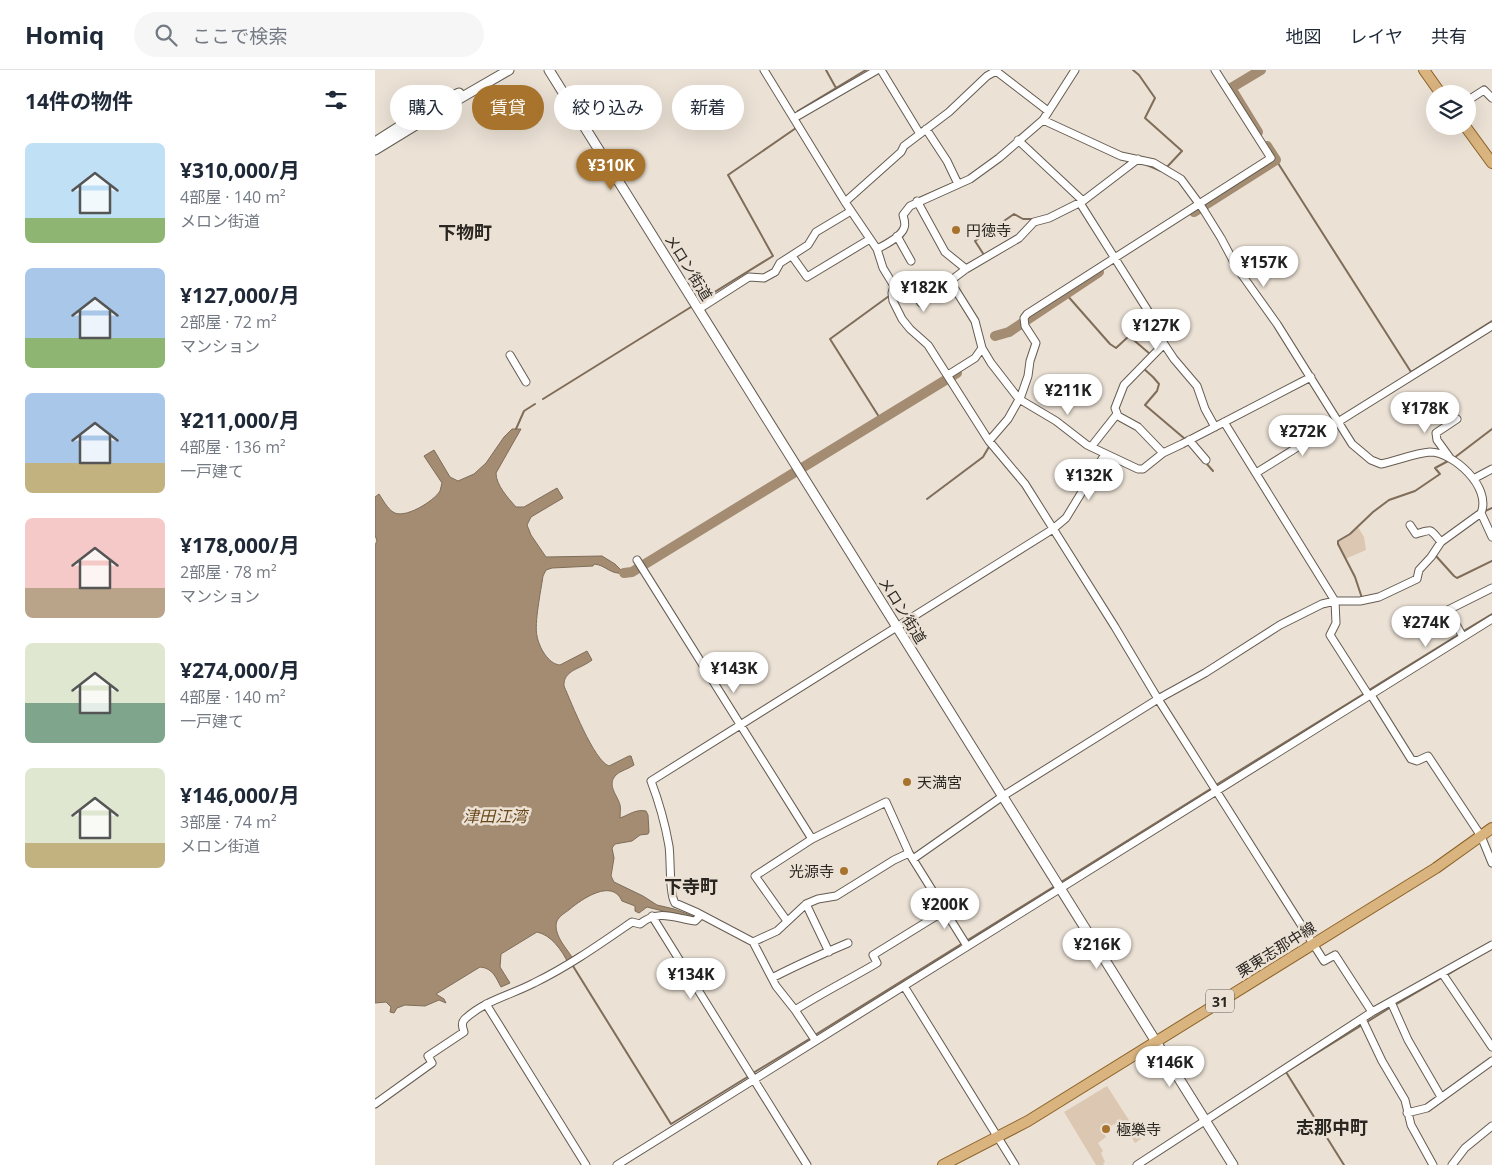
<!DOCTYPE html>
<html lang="ja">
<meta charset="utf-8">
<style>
body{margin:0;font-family:"Open Sans","Noto Sans JP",sans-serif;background:#f6f6f7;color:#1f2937;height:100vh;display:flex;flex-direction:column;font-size:19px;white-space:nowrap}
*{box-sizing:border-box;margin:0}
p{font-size:16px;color:#747a83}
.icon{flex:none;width:28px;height:28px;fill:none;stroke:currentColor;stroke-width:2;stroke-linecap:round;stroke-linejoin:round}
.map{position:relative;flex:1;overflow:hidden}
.details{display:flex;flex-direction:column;background:#fff;width:375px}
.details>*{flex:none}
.top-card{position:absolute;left:15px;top:15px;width:475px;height:45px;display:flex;gap:10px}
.tools{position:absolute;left:1051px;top:15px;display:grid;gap:10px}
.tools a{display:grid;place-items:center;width:50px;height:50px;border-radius:50%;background:#fff;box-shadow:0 5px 20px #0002;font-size:25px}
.price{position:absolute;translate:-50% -42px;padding:0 11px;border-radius:18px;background:#fff;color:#222;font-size:16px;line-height:32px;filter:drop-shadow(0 1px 2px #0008)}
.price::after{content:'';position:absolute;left:50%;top:30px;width:15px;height:11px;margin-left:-8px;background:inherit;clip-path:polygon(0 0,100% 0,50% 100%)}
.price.selected{background:#a8742d;color:#fff}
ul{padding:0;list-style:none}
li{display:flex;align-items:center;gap:15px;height:125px;padding:0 25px}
li span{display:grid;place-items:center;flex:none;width:140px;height:100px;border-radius:8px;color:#555}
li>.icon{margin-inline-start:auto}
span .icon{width:60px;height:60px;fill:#fffc;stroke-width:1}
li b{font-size:21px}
h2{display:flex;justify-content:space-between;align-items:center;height:60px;padding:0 25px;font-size:21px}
.chip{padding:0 18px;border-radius:22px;background:#fff;box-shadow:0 5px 20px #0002;font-size:18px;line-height:45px}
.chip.selected{background:#a8742d;color:#fff}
header{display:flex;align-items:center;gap:30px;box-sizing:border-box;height:70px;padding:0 25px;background:#fff;border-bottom:1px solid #e0e1e3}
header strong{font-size:24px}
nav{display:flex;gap:28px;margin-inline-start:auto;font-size:18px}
.search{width:350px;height:45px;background:#f6f6f7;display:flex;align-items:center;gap:12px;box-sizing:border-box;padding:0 18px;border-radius:28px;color:#747a83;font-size:19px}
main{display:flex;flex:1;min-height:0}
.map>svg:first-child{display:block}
.green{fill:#dcc8b2}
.water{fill:#a38c71;stroke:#7f6d59}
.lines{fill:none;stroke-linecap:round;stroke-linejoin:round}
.stream{stroke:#7f6d59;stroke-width:2}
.river{stroke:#a38c71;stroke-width:10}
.minor-casing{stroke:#655c52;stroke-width:9}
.tertiary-casing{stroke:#655c52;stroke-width:11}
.primary-casing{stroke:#8c6227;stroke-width:12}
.minor{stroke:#fff;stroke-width:7}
.tertiary{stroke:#fff;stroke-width:9}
.primary{stroke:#d9b47f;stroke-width:10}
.poi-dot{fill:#a8742d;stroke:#ebe1d5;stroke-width:2}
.labels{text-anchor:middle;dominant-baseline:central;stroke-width:5;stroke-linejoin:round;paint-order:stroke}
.shield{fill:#ebe1d5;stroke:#645e58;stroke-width:1}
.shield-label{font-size:14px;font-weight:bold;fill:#2a2622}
.poi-label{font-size:15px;fill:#2a2622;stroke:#ebe1d5;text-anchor:start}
.street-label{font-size:15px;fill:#2a2622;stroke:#ebe1d5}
.water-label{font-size:16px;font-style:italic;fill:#694718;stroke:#ebe1d5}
.quarter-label{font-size:18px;font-weight:bold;fill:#2a2622;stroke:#ebe1d5}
</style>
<header>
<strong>Homiq</strong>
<div class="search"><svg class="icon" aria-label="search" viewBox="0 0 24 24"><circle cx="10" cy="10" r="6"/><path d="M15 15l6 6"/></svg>ここで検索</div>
<nav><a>地図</a><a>レイヤ</a><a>共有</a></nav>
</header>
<main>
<section class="details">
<h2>14件の物件<svg class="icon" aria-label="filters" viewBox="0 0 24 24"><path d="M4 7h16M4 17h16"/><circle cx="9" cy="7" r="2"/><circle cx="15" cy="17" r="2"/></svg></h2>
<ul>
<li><span style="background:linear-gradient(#bfe0f5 75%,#8fb573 0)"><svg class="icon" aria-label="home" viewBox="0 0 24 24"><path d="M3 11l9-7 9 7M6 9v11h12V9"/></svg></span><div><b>¥310,000/月</b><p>4部屋 · 140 m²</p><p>メロン街道</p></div></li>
<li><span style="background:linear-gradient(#a9c7e8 70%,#8fb573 0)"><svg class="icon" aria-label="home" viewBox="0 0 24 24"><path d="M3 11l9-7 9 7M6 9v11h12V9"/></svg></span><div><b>¥127,000/月</b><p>2部屋 · 72 m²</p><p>マンション</p></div></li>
<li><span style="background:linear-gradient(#a9c7e8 70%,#c2b280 0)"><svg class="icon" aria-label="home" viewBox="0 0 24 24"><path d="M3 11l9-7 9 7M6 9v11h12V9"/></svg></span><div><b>¥211,000/月</b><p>4部屋 · 136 m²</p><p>一戸建て</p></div></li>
<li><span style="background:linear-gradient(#f6c9c9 70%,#b9a48a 0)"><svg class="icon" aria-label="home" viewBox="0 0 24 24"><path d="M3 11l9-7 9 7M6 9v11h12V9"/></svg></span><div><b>¥178,000/月</b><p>2部屋 · 78 m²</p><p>マンション</p></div></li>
<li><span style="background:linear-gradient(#dfe7d0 60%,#7fa58c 0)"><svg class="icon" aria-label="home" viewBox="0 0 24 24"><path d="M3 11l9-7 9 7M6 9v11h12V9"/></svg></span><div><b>¥274,000/月</b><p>4部屋 · 140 m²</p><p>一戸建て</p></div></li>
<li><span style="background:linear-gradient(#dfe7d0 75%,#c2b280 0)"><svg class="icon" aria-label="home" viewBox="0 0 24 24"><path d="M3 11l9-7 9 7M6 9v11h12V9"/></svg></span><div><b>¥146,000/月</b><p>3部屋 · 74 m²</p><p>メロン街道</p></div></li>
</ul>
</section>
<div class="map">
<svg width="1117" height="1095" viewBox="0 0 1117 1095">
<rect width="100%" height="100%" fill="#ebe1d5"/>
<path class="green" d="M983,457l6,10 2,13 -21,9 -7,-15 1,-3z
M732,1016l34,53 -6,4 -11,-17 -6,4 -4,-6 -11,7 3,6 -8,6 5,8 -2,2 4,9 -2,1 1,2h-8l-32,-53z"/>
<path class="water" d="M137,359h9l-25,44c0,12 12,25 20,34h8l33,-19 6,10 -32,19 -4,8 4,10 15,22 56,-1 13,8 9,9c-14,2 -18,-8 -30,-9l-1,2 -41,2 -6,2 -3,6c-2,14 -9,48 -6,60 2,11 11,28 23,29l27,-14 5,9c-11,9 -29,10 -28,26 7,16 30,75 45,80l20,-10h2l3,9c-6,4 -14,6 -18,10 -10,10 2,21 4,30 1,4 0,9 0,13 9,-3 15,-9 26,-7l2,4 1,17 -1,2 -8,1 -8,6 -17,3 -3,4 2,10 -3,18 3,6 29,14 14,9 17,4 22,8 -1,2 -48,-12 -8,6 -4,-2v-5l-13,-5c-10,-23 -40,-2 -52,8 -6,5 -14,8 -14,17 0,11 10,22 16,31l-4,6c-6,-13 -17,-28 -31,-31l-36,22 -1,13 10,16 -9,4c-5,-9 -8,-19 -21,-20l-44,27 8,5 2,4 -7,-3 -14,6 -20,-1 -8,3 -3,5 -4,-1 1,-5 -5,-5 -11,1v-458l2,-4 -2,-6v-38l4,-3c4,6 8,14 14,18 11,8 41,-11 47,-21 1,-3 1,-5 2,-8l-18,-27 10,-6 16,27 8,4 16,-7 12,-11 18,-26z"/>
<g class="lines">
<path class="stream" d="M451,0l10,18 30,-18
M758,0l6,5 16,23 -10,20 37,33 -16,17
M423,41l38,-23
M901,90l135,212 81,-51
M772,95l14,6
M745,99l10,-8
M544,128l32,-14
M609,185l-9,-14 39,-27 9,5h10
M537,213l21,-10 8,12
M691,224l44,50 6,4 13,-12 21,18
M325,231l73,-45 -45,-81 68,-47
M768,298l10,9 6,7 -2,7 -12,14 40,34
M168,329l148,-92
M506,350l-51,-81 59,-43
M141,359l8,-18 11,-7
M1079,388l38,-29
M831,393l7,8
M552,429l56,-42 7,-12
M1108,442l9,-4
M1061,486l18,20 3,2 35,-17
M987,528l-7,-21 -17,-33v-3l12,-7 23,-22 16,-12 26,-9 25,-17 -5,-6 15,-8
M902,553l19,-10
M1087,562l30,-18
M994,620l89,-55
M841,715l149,-92
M544,781l31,-22
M686,812l151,-94
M198,896l98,158 78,-48
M1072,905l22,-13
M1020,935l48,-28
M440,965l240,-149
M378,1003l58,-35
M969,1095l-58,-93 105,-65"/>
<path class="river" d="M883,62l-27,-44 30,-18
M819,142l82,-52 -9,-14
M620,266l14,-4 90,-60
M249,503l8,-1 325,-199"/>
<g class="minor-casing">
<path id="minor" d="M389,0l81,132 32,47 6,19 11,18 -2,7 1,8 9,18 8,10 18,16 61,96 36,43 90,143 43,72 166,262 11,-6 37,57
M506,0l39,64
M1092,31l17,-11 8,8
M419,48l83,-48
M551,59l21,32 11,23
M643,70l65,61
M542,131l28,51 21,17
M470,132l56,-50 3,-6 45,-34 38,-36 9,-5 52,40
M705,133l70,111 14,30 10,15 23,27 8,23 10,18
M522,166l14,25
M502,179c8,-4 24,-12 27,-21 2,-4 0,-9 -1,-13l7,-9 60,-27 29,-21 44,-38 32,-50
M417,186l15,21 63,-38
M575,211l25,40 7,27 9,15 28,36 37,22 31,24 51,24h5l20,-16 19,-9 129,-67
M519,216h17l10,17 45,-34 53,-31 15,-16 15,-4 34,-17 55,-42
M324,239l50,-32 15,1 11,-6 5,-9 28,-18 8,-13 35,-21
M135,285l16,27
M573,305l27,-17 7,-10
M849,352l111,179 1,22 -6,12 39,61
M814,370l17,20
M614,371l19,-22 13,-23 7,-20 2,-15 6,-18 -11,-17 -1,-8 3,-4 244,-156 -56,-88
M716,377l26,-33
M788,383l-25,-26 -20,-11 -3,-8 9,-23 40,-41
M1075,388l-13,-18 -1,-7 21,-14
M881,403l236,-147
M1102,407l15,-8
M1106,443l11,24
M1035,455l6,9c17,-5 13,-6 25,8
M262,490l175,279
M1088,567l-15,-27 44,-22
M996,625l40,64 6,2 11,-5 53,80 11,27
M538,789l90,-63 155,-97 47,-26 75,-48 42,-21 13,-3h25l19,-4 38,-18 2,-9 12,-13 10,-15 40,-29c11,-26 -28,-61 -51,-61 -15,1 -34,9 -49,12l-10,-4 -19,-16 -75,-120 -40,-56 -16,-30 -18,-29 -22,-30 -27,-16 -33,-7 -78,-36
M431,834l23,48
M277,846l155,249
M412,851l-32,-45 57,-37 74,-37 23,51 58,93
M378,872l24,-11 29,-27 12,-5 18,-3 58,-36 15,-7
M1067,903l50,74
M397,908c25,-13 50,-24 76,-35
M529,916l111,179
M1016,932l17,38 33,57
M111,934l100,161
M420,940c27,-17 55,-31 82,-47l-4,-8 73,-45
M987,949l20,42 23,39 6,25 22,40
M440,970l-20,-30 -19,-24 -23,-44 -55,-29 -23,-10c-6,-9 -4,-43 -6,-57 -4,-23 -10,-44 -18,-65l402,-252 13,-11 39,-64
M0,1034l57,-41 -4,-7 36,-24c-2,-6 -3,-10 2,-14 20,-18 45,-23 68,-35 35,-17 66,-39 98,-61l8,2c18,-15 34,-6 55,-3l6,-6
M1032,1043l20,-5 65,-47
M242,1095l875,-546
M762,1095l235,-153 120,-67
M1077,1095l13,-17 27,-22"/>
</g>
<g class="tertiary-casing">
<path id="tertiary" d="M174,0l684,1095
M0,72l55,-35 29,-14
M0,80l77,-47 57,-33"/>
</g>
<g class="primary-casing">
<path id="primary" d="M1049,0l17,24
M1090,56l27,37
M568,1095l85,-44 408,-253 56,-40"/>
</g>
<use href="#minor" class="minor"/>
<use href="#tertiary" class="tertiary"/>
<use href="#primary" class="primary"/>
</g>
<g class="poi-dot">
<circle cx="581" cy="160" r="5"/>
<circle cx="532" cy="712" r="5"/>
<circle cx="469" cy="801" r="5"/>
<circle cx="731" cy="1059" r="5"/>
</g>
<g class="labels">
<rect class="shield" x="831" y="919.5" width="28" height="23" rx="4"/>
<g class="shield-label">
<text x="845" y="931">31</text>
</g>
<g class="poi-label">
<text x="591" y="160">円徳寺</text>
<text x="542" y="712">天満宮</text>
<text x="459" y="801" text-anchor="end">光源寺</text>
<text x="741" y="1059">極樂寺</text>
</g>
<g class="street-label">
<text transform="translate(314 197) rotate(58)">メロン街道</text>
<text transform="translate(528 540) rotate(58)">メロン街道</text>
<text transform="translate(901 879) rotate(-32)">栗東志那中線</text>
</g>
<g class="water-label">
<text x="120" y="746">津田江湾</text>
</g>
<g class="quarter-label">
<text x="90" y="162">下物町</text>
<text x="316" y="816">下寺町</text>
<text x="957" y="1057">志那中町</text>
</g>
</g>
</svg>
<div class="tools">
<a><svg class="icon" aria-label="layers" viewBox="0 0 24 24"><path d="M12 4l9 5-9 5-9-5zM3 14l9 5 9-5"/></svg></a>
</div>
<b class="price selected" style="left:236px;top:121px">¥310K</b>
<b class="price" style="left:889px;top:218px">¥157K</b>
<b class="price" style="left:549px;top:243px">¥182K</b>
<b class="price" style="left:781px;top:281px">¥127K</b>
<b class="price" style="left:693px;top:346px">¥211K</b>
<b class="price" style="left:1050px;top:364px">¥178K</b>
<b class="price" style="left:928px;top:387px">¥272K</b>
<b class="price" style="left:714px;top:431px">¥132K</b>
<b class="price" style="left:1051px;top:578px">¥274K</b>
<b class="price" style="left:359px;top:624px">¥143K</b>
<b class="price" style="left:570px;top:860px">¥200K</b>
<b class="price" style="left:722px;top:900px">¥216K</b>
<b class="price" style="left:316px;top:930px">¥134K</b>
<b class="price" style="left:795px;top:1018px">¥146K</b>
<div class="top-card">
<a class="chip">購入</a>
<a class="chip selected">賃貸</a>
<a class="chip">絞り込み</a>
<a class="chip">新着</a>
</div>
</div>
</main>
